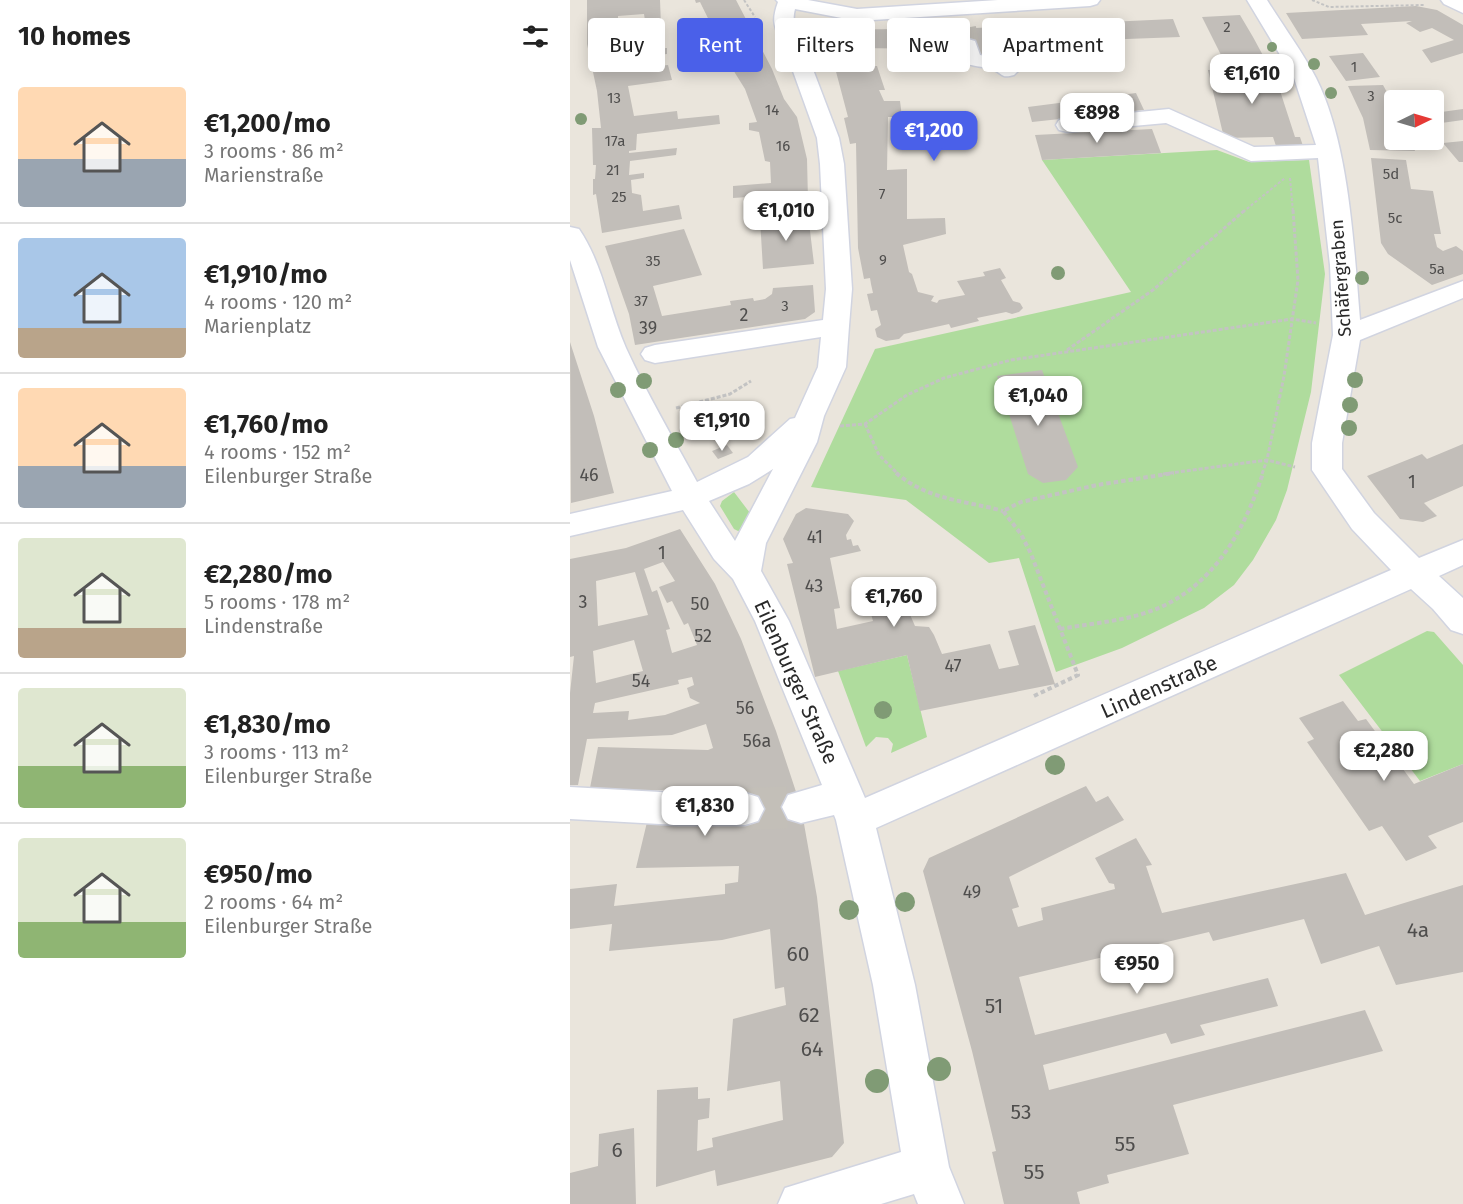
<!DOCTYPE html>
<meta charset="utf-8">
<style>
body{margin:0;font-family:"Fira Sans",sans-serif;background:#f6f6f6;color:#222;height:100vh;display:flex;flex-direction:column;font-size:22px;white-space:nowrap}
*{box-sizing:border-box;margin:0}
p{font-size:20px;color:#767676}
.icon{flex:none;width:33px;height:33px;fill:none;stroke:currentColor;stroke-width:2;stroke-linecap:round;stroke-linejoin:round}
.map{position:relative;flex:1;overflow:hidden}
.drawer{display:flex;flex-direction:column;background:#fff;width:570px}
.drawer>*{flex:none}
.banner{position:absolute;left:18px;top:18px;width:570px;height:54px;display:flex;gap:12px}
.needle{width:39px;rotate:85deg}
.fabs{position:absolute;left:814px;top:90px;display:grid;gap:12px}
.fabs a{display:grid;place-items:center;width:60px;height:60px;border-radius:6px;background:#fff;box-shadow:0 3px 15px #0003;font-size:30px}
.price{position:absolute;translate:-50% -51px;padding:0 14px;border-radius:12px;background:#fff;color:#222;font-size:20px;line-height:39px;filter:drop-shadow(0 2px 3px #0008)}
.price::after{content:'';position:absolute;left:50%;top:36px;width:18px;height:14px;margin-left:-9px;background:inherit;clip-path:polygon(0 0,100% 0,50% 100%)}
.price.selected{background:#4a60e9;color:#fff}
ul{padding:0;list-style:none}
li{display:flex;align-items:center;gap:18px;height:150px;padding:0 18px}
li+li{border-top:2px solid #e0e0e0}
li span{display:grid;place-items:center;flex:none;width:168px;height:120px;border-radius:6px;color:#555}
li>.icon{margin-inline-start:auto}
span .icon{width:72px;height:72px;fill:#fffc;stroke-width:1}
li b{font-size:26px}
h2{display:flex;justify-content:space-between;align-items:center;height:72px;padding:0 18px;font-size:26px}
.tag{padding:0 21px;border-radius:6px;background:#fff;box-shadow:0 3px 15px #0003;font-size:21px;line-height:54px}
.tag.selected{background:#4a60e9;color:#fff}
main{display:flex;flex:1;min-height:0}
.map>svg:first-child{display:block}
.green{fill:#afdc9d}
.building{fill:#c2beb9;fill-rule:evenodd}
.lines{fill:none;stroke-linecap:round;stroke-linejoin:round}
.minor-tunnel-far1{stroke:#c3bfb8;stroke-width:22;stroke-dasharray:22 11;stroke-linecap:butt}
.minor-tunnel{stroke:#c3bfb8;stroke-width:42;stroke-dasharray:42 21;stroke-linecap:butt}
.minor-casing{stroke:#d1d4e0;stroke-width:3}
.path-far2{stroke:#c3c3c3;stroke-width:2;stroke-dasharray:3 2;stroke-linecap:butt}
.path-far1{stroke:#c3c3c3;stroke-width:3;stroke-dasharray:4 2;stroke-linecap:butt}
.path{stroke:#c3c3c3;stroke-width:4;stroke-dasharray:4.5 3;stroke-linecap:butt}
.minor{fill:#fff;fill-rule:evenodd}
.tree{fill:#809b75}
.labels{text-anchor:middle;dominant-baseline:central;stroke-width:5;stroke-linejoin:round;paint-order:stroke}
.far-number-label{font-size:15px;fill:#4f4e4d}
.far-street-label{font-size:18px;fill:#292929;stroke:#fff}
.number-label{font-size:18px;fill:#4f4e4d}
.street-label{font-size:21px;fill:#292929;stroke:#fff}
.near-number-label{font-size:21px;fill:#4f4e4d}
</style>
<main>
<section class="drawer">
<h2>10 homes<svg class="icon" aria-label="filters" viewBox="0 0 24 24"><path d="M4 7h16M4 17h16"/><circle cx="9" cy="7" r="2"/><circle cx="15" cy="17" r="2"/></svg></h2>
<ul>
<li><span style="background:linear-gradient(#ffd9b3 60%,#9aa5b1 0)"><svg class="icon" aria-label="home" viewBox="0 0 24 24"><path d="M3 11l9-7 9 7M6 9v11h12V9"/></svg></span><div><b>€1,200/mo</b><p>3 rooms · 86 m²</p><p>Marienstraße</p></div></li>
<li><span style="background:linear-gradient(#a9c7e8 75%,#b9a48a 0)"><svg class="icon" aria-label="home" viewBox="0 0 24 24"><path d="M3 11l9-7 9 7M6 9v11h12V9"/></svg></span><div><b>€1,910/mo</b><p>4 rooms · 120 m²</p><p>Marienplatz</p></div></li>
<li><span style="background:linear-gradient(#ffd9b3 65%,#9aa5b1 0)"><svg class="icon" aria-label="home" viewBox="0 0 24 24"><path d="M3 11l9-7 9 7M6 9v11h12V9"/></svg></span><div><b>€1,760/mo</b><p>4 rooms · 152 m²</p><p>Eilenburger Straße</p></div></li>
<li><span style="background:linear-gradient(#dfe7d0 75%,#b9a48a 0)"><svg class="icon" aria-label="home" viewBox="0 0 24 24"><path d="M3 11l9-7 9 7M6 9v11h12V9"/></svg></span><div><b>€2,280/mo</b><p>5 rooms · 178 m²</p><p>Lindenstraße</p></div></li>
<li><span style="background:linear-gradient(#dfe7d0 65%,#8fb573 0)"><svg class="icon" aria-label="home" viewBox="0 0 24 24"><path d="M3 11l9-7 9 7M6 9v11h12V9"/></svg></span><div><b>€1,830/mo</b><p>3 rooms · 113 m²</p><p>Eilenburger Straße</p></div></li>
<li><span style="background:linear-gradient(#dfe7d0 70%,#8fb573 0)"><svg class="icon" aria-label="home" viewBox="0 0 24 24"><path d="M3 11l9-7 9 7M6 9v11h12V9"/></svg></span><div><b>€950/mo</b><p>2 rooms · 64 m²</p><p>Eilenburger Straße</p></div></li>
</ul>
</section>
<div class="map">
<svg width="893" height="1204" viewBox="0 0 893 1204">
<rect width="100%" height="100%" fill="#eae5dc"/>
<path class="green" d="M647,150l32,12 60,-2 16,114 -14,118 -24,98 -11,30 -23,40 -19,25 -30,23 -82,40 -66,24 -37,-114 -30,5 -83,-63 -95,-13 64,-138 256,-57 -89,-132z
M164,492l16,21 -8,17 -4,1 -4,-2 -14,-23 2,-5z
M857,631l7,1 29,33v99l-43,17 -81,-106z
M337,655l20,82 -36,16 2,-9 -5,-6 -12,-1 -10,10 -28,-76z"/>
<path class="building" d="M17,0h73l1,26 -15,1 -2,-13 -26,2v7l24,-2 1,6 -25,2 2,11h-5l1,6 33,-3 -1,6 19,-1v6l-45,5v11l46,-5 4,15 -44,6 6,30 43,-5 1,8 41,-4 1,9 -83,10 -1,16 -7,1v2l48,-5 -1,7 -46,6 -1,14 15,-2v5l-13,2 1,13 9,2 2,16 36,-6 3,14 -80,14 -6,-39 -3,1v-16h2l1,-14h-3l-1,-37h9l-4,-37 -10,-47z
M125,0h41l36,69 12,30 13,18 10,42 1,41 -22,2v-3l-24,2 1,-5 -30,2v-12l38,-3 -1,-21 -5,-1 -6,-29 -10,-2v-7l8,-1 -12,-33 -10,-16 -35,-71 -4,1z
M846,6l21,4 26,15v28l-32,10 -9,-13 32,-10 -22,-12 -12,4 -14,-9 6,-2 -51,3 7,11 -66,4 -16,-26z
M670,15l13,22 13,24 -41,2 -23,-46z
M603,19l7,18 -107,4 5,19 -27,2 2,7 -16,1 -2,-6h-11l-3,-8 -38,3 -6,-14h-28v4l-95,-1 6,19 17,-1 8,24h-6l5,11h16l2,16h-14l-1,53 20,-1v50l38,-1 1,16 -43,11 6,27 3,2 6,18 16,4 -3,5 6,2 2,-3 26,-5 -8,-14 28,-5 -2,-4 17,-4 6,10 -5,2 12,21 7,2 3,5 -4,4 -7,2 -6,-2 -29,6 2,3 -28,7 -2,-4 -45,10 -5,5 -13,2 -9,-4 -2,-8 6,-4 -4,-15 -6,1 -4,-17 6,-1 -2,-9 -1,-6 -6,1 -6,-31 -2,-105 -6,1 -6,-26 4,-1 -23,-87 150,-2z
M793,53l17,24 -34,4 -17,-25z
M702,66l23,71h5l3,9h-27l-3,-9 -49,1 -16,-68z
M813,85l12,22v33h17l3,11 -45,-1 -7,-32 -15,-32z
M566,93l8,17 -112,12 -4,-15z
M893,109v11l-29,4v-11z
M582,129l9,24 -119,7 -7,-25z
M893,141v21h-4l-16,-19z
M801,158l35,2 5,29 22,2 8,43h-7l3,13 6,4 13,-5 7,5v23l-31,11 -44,-31 -7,-11z
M238,214l6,50 -51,5 -3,-50z
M114,229l18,46 -49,11 9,30 69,-11 -1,-4 23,-3 1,3 11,-2 7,-5 1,-6 40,-3 2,27 -10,7 -170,26 -6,-31 -24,-68z
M0,342l24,74 20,77 -43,10z
M472,370l36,97 -12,13 -23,3 -15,-9 -31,-98z
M893,444v42l-39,17 13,13 -14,6 -23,-3 -33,-43 55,-22 5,5z
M157,445l6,8 -15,6 -6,-8z
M236,508l42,6 6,7 -8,14 1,5 4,-1 2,7 5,-1 3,6 -31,7 10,50 -6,1 3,20 36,-8 -6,-21 34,-6 14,32 14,1 5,8 8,19 48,-10 9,25 20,-4 -11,-34 27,-6 20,59 -135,27 -13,-56 -92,22 -28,-113 6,-1 -10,-24 13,-25z
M110,529l35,55 26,55 35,92 25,76 16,90 27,246 -12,14 -115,29 -2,-16 -59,17 1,-97 41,-3v12l12,-1 -1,20 -11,2 -1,31 16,-4 -1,-9 71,-18 -3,-39 -53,10 6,-72 53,-14 -2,-18 -9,2 -5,-60 -48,11 -113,11 3,-27 -42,5v-40l47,-5 -3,22 111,-12v-10l13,-2 1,-16 -103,2 12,-50 50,-18 1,-13 -50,4 -1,6 -59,-4 9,-46 110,3 5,-2 -7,-24 -34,11 -85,4 -9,46h-8v-92l4,-37 -4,1v-98l56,-11zM93,562l12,19 -16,6 8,16 5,-2 12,24 4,-2 9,22 -25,8 -6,-23 4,-1 -13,-39 -5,2 -8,-23zM65,572l13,43 -50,11 -2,-45zM64,640l9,31 -47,12 -3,-32zM122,677l2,8 -7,3 3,10 10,5 -35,12 -37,5 1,-9 -36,2 2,-10 84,-19 -1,-4z
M773,701l15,20 8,-2 48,65 49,-20v58l-35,14 9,12 -31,13 -24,-35 -13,5 -62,-89 7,-3 -15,-21z
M516,786l10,16 12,-6 16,24 -115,57 10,30 -7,2 6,18 25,-7 -2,-12 74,-19 -1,-5 -5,-1 -14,-25 41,-20 16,27 -6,1 16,47 184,-40 19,42 98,-30v87l-67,13 -17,-39 -58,18 -17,-45 -91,22 -4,-9 -190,45 16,58 233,-57 10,28 -78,19 5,10 -34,9 -5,-11 -123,32 6,25 316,-80 18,41 -210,54 16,49 -82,21 2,8 -32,9 3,12h-76l-12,-52 4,-1 -24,-100 -49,-180 6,-13z
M64,1128l2,76h-66v-31l28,-7 1,-32z"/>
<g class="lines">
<path class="minor-tunnel-far1" d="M395,28l3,17"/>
<path class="minor-tunnel" d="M175,809l56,-2"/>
<g class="minor-casing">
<path id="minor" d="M206,0h32l49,9 141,-9h102l-3,4 -7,2 -233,15 -62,-12c-3,12 -1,19 6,29l38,100 5,26 8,125 -3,37 -3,41 -22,49 -7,26 -51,101 -5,28 28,50 76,177 526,-228 -39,-41 -40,-59v-27l21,-108 -3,-70 -12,-107 -67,3 -85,-38 -99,9 -8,-2 -3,-5 3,-5 110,-11 85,38 62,-2 -22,-67 -47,-78h20c16,26 35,51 49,78 33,65 38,169 44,242l103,-39v17l-103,42 -18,103v26l32,44 45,45 44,-18v25l-24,11 24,22v36l-12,-4 -18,-21 -22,-20 -535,239 39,157 34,182 15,37h-46l-4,-10 -33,10h-103l7,-16 116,-36 -28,-167 -37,-165 -2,-5 -33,8 -13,-4 -6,-12 6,-12 34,-10 -67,-164 -22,-42 -19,-20 -31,-49 -113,26v-22l102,-23 -74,-144 -28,-87v-33l9,2c24,35 30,80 47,119 21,46 47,90 71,134l51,-25 42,-38 5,-1 23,-51 3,-30 -166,26 -10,-3 -4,-6 4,-6 10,-3 168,-25 3,-31 -6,-125 -3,-26 -36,-100c-9,-12 -8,-22 -3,-36zM203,469l-38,72 -26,-40 40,-17z
M871,0h22v13l-19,-9z
M398,39l7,2 5,14 27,5 11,11 -4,4c-14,4 -11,-2 -22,-6 -10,-3 -20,-2 -29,-7l-5,-17 3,-4z
M0,787l108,6h67l13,4 6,12 -6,12 -13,4h-67l-108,-6z"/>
</g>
<path class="path-far2" d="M174,0l11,17
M742,0l17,7 95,-2
M720,178l3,34
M673,212l42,-34"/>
<path class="path-far1" d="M497,350l86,-60 92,-80
M106,408l54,-14 21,-13
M295,424l14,31 19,19
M270,426l25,-2 42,-29 37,-17 67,-18 281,-41 24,4
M593,474l104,-14 17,-84 14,-96 -5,-70
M692,474l5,-14 28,7"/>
<path class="path" d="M326,473c34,28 68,27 107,38
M490,629c27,-5 55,-7 82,-15 67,-20 101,-79 121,-141
M464,696l44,-21 -47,-121 -10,-20 -18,-23 18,-9 76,-17 77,-12"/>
<use href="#minor" class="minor"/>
</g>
<g class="tree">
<circle cx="702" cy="47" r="5"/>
<circle cx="744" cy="64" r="6"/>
<circle cx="761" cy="93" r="6"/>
<circle cx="11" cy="119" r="6"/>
<circle cx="488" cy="273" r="7"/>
<circle cx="792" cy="278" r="7"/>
<circle cx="785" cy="380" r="8"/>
<circle cx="74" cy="381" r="8"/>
<circle cx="48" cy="390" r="8"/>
<circle cx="780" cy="405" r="8"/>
<circle cx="172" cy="425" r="8"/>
<circle cx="779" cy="428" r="8"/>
<circle cx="106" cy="440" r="8"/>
<circle cx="80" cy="450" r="8"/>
<circle cx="313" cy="710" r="9"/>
<circle cx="485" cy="765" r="10"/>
<circle cx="335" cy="902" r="10"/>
<circle cx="279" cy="910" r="10"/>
<circle cx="369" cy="1069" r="12"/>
<circle cx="307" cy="1081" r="12"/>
</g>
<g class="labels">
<g class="far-number-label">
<text x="657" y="27">2</text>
<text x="784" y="67">1</text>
<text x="801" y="96">3</text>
<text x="44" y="98">13</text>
<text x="202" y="110">14</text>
<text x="45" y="141">17a</text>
<text x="213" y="146">16</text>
<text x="43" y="170">21</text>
<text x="821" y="174">5d</text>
<text x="312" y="194">7</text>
<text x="49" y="197">25</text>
<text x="825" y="218">5c</text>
<text x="313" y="260">9</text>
<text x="83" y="261">35</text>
<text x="867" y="269">5a</text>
<text x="71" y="301">37</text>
<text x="215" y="306">3</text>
</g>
<g class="far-street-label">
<text transform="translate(771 278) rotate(-94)">Schäfergraben</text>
</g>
<g class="number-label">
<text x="174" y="315">2</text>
<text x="78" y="328">39</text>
<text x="19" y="475">46</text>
<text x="842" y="482">1</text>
<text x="245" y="537">41</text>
<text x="92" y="553">1</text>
<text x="244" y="586">43</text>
<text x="13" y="602">3</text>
<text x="130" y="604">50</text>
<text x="133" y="636">52</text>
<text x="383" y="666">47</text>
<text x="71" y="681">54</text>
<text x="175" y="708">56</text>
<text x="187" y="741">56a</text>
<text x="402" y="892">49</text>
</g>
<g class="street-label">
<text transform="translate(226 682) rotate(66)">Eilenburger Straße</text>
<text transform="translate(589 687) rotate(-24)">Lindenstraße</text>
</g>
<g class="near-number-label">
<text x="848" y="930">4a</text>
<text x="228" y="954">60</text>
<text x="424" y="1006">51</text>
<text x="239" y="1015">62</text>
<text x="242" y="1049">64</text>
<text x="451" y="1112">53</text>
<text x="555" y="1144">55</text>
<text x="47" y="1150">6</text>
<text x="464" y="1172">55</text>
</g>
</g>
</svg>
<div class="fabs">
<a><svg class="needle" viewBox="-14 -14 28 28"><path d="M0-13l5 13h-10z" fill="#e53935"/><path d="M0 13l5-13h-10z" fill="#767676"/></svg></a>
</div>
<b class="price" style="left:682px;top:105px">€1,610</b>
<b class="price" style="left:527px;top:144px">€898</b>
<b class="price selected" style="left:364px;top:162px">€1,200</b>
<b class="price" style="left:216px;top:242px">€1,010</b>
<b class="price" style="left:468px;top:427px">€1,040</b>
<b class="price" style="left:152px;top:452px">€1,910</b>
<b class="price" style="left:324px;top:628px">€1,760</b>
<b class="price" style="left:814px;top:782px">€2,280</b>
<b class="price" style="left:135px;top:837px">€1,830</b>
<b class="price" style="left:567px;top:995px">€950</b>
<div class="banner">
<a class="tag">Buy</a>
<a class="tag selected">Rent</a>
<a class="tag">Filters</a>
<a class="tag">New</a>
<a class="tag">Apartment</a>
</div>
</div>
</main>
